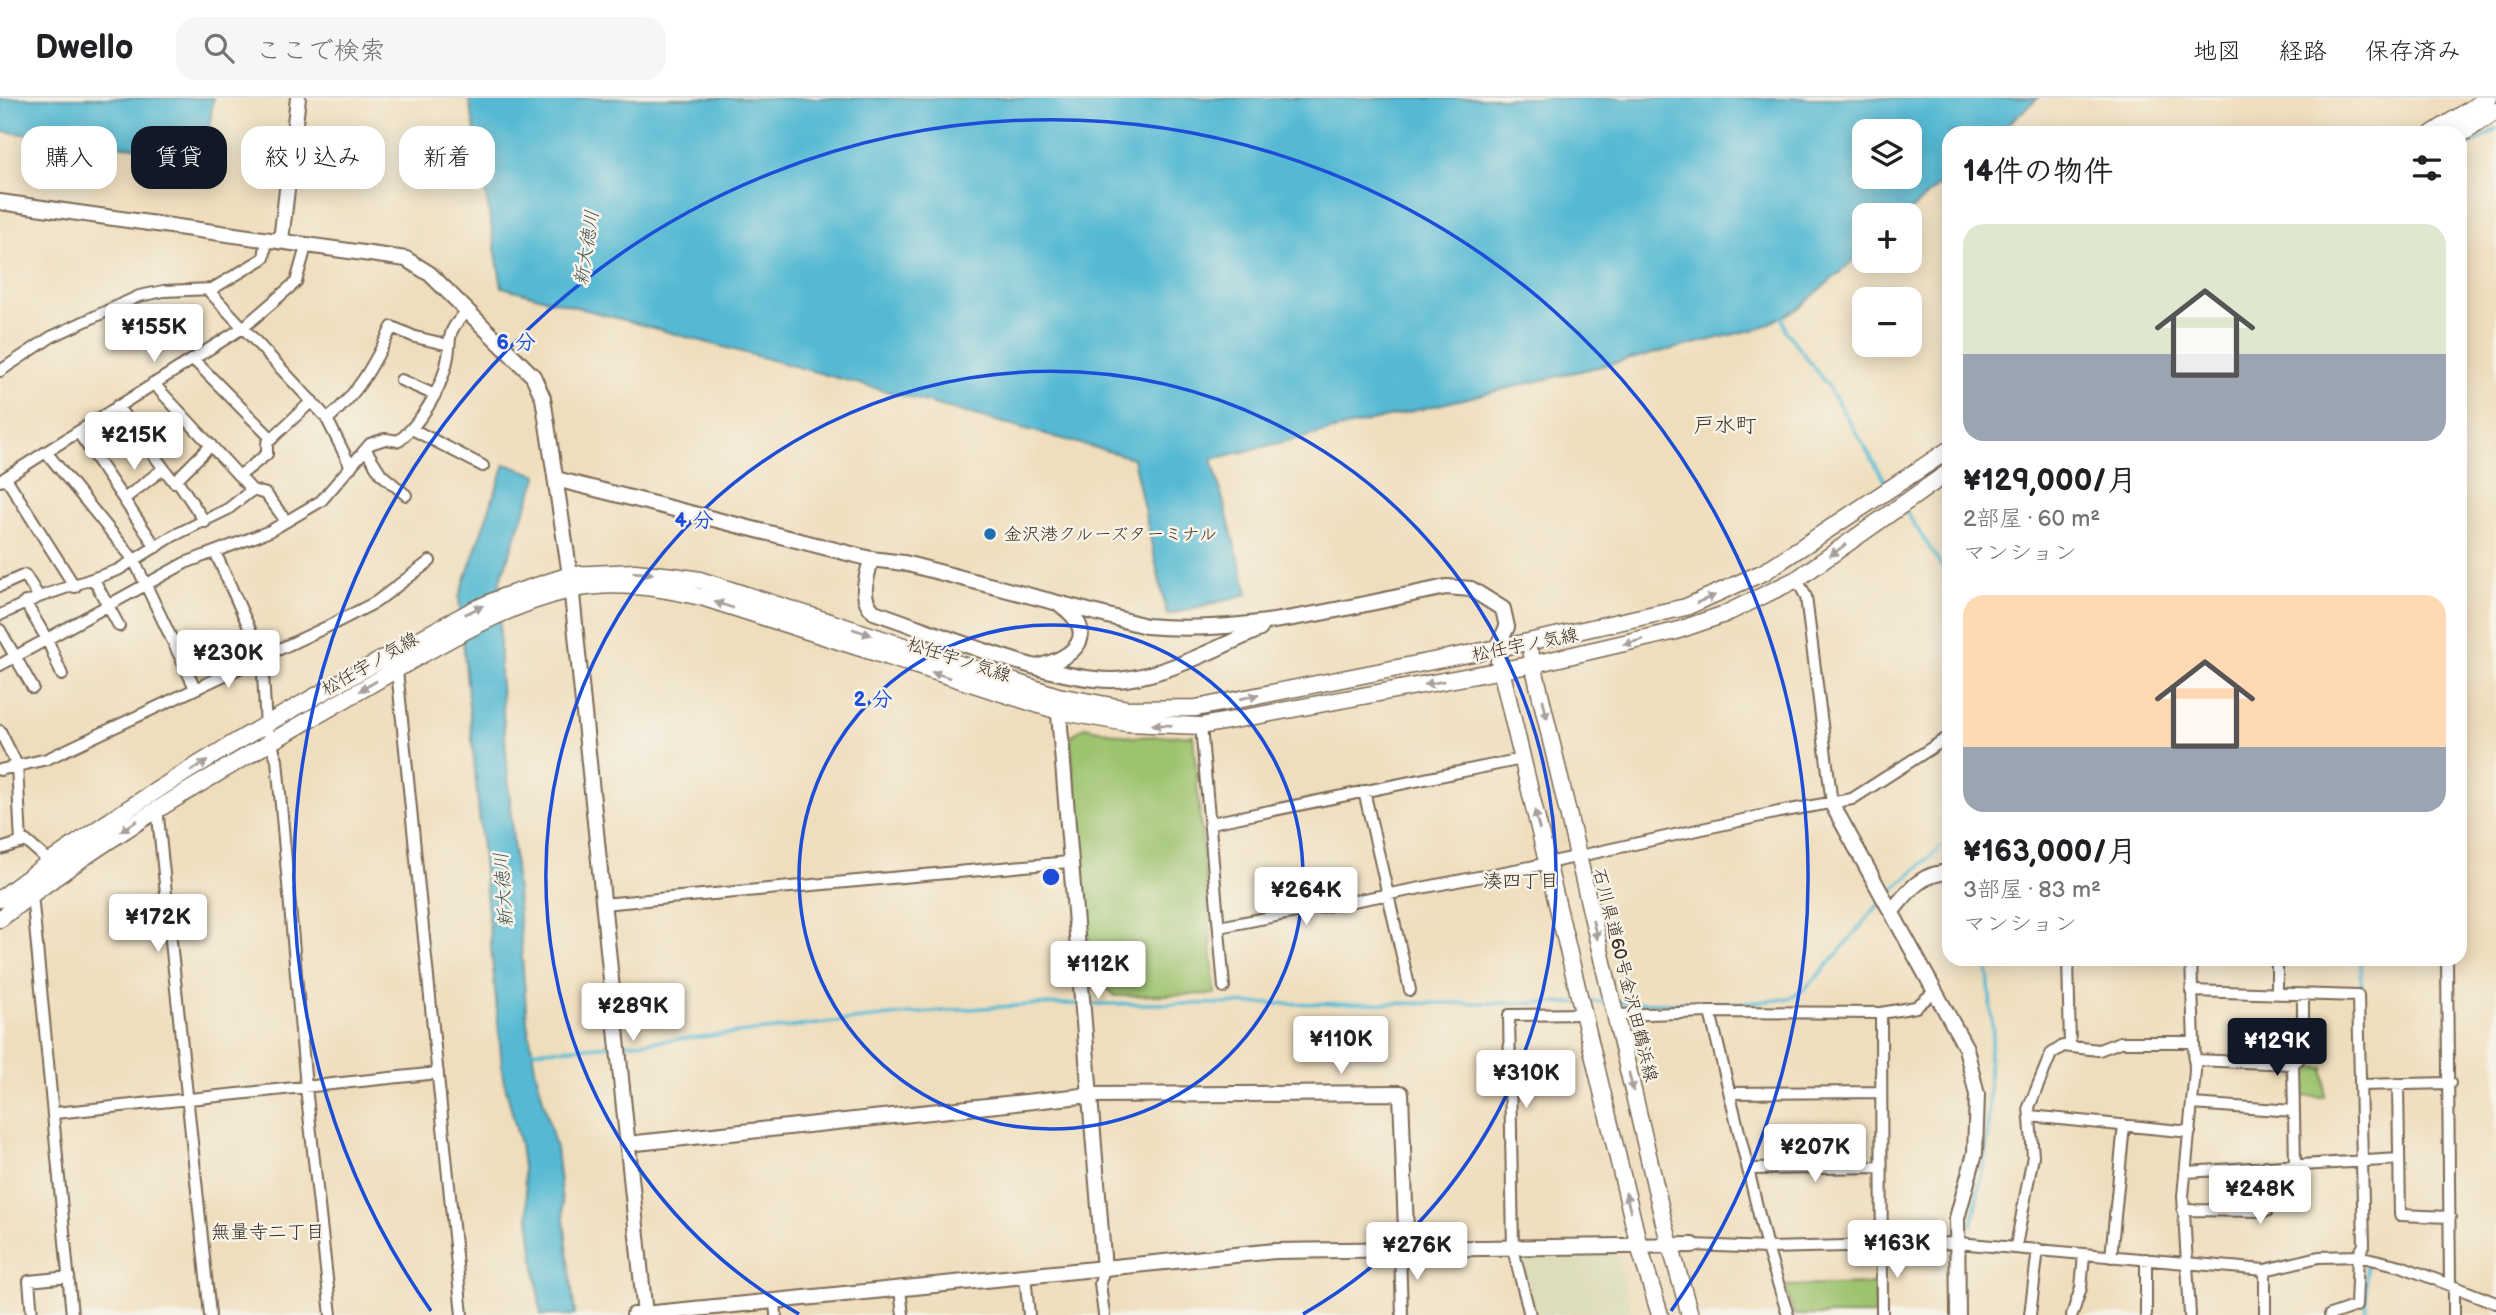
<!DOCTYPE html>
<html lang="ja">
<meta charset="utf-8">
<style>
body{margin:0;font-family:"Balsamiq Sans","Klee One",sans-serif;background:#f6f6f6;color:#202124;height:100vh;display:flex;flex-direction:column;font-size:26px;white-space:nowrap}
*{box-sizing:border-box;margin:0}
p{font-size:23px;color:#757577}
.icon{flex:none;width:38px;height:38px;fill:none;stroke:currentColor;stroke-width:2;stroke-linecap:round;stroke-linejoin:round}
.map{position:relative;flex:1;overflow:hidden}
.side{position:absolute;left:1942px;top:28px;width:525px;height:840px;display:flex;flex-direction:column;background:#fff;border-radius:21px;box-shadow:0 4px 18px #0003}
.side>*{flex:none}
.guide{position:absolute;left:21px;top:28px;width:665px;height:63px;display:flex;gap:14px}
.controls{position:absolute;left:1852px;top:21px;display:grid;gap:14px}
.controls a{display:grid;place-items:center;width:70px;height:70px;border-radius:14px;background:#fff;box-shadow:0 4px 18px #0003;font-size:35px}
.price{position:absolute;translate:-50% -60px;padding:0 16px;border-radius:7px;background:#fff;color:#222;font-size:23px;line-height:46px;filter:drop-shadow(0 2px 4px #0008)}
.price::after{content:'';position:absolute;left:50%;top:42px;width:21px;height:16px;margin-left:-10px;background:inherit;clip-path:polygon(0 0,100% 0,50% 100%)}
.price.active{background:#111827;color:#fff}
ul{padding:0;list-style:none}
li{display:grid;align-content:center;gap:14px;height:371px;padding:0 21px}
li span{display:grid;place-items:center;height:217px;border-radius:21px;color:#555}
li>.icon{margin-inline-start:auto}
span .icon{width:126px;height:126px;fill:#fffc;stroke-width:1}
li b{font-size:30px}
h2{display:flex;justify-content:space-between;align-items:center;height:84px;padding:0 21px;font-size:30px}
.tag{padding:0 24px;border-radius:21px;background:#fff;box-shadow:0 4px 18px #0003;font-size:24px;line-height:63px}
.tag.active{background:#111827;color:#fff}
header{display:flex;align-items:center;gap:42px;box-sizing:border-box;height:98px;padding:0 35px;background:#fff;border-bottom:2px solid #e0e0e0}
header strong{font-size:33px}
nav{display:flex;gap:38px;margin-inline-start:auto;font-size:24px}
.search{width:490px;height:63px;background:#f6f6f6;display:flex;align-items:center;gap:18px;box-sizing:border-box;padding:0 24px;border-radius:21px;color:#757577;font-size:26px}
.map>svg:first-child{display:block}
.built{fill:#deddbb}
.green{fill:#9dc36e;stroke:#6c7646;stroke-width:2}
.water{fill:#54b9d3;stroke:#487278;stroke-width:2;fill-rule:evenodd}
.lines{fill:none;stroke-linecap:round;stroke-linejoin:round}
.stream{stroke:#54b9d3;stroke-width:3.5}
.street-casing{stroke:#7a6956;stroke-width:14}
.secondary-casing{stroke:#7a6956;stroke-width:18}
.primary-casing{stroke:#7a6956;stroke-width:19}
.street{stroke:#fff;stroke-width:10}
.secondary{stroke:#fff;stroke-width:14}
.primary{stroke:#fff;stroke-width:16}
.oneway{fill:#a79f9a}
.ring{fill:none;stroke:#1d4ed8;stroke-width:3.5}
.poi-dot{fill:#1f6fb2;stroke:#f7f3e8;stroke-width:2.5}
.labels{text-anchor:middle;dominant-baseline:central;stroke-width:5;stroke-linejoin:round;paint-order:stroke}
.poi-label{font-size:18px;fill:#3b2a1e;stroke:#f7f3e8;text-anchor:start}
.street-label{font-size:18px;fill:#3b2a1e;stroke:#f7f3e8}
.water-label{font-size:19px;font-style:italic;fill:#425554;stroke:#f7f3e8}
.neighbourhood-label{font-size:19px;fill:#3b2a1e;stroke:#f7f3e8}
.quarter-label{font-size:21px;fill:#3b2a1e;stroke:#f7f3e8}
.centre{fill:#1d4ed8;stroke:#f7f3e8;stroke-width:3.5}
.ring-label{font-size:21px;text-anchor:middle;font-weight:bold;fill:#1d4ed8;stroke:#f7f3e8;stroke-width:5;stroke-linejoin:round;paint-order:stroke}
</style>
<header>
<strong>Dwello</strong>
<div class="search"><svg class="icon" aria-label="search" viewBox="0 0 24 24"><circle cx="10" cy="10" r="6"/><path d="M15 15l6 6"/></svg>ここで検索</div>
<nav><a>地図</a><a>経路</a><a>保存済み</a></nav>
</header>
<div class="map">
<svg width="2496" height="1217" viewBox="0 0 2496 1217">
<rect width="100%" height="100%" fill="#f7f3e8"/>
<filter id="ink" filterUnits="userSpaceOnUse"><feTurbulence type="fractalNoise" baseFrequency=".0143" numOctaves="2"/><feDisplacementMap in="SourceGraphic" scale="14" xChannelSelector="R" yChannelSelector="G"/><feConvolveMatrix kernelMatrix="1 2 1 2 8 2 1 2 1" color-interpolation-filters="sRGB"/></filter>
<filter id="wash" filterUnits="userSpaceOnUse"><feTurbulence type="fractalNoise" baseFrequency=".00686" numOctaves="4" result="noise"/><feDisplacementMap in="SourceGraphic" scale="28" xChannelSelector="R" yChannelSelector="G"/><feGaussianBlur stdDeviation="1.57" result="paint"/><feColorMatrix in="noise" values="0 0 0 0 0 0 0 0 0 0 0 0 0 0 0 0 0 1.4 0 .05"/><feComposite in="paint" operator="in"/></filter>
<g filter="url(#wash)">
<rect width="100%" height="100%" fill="#efdebd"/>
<path class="built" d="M1613,1155l5,5 14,57h-95l-17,-54 7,-7z"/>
<path class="green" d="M1084,629l49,10 60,-2 22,259 -100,2 -8,-8 -14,-1 -23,-250z
M2296,969l28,1 1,29 -28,-1z
M1875,1186l1,31h-82l-9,-29z"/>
<path class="water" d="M0,0h213l-7,58 -206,-25z
M469,0h1569l-40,35h-48l-1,43 -44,39h-41v36l-65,57 -39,20 -548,131 36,135 -81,21 -34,-157 -631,-171zM1909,33v46h-45v-46z
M505,366l33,11 -38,105v94l27,347 9,52 20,76 19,166h-34l-21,-171 -17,-67 -44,-480z"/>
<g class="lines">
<path class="stream" d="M2460,53l36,-22
M1781,215l5,18 42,55 59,98
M1905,412l45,69
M1887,797l53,-47 10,-5
M2361,861l1,39
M1585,904h24
M1617,904c32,0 154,5 177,-6 22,-11 68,-74 88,-95
M1088,906l489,-1
M621,946c153,-11 306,-39 459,-40
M530,953l83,-6
M1972,1127l14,-76 3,-43v-51l4,-18 -6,-78
M2366,1217v-48"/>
</g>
</g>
<g filter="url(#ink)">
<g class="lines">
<g class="street-casing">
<path id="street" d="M208,192l118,127 25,50
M193,261l79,80
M0,273l51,-34 88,-41 25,-5 48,-2 52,-31 3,-20
M401,282l34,15
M153,285l99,107 14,4 20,27
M117,308l57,76 37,-37
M327,322c33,-29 46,-54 65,-93l23,10 34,8
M412,331l71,37
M78,334l78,115
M366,352l15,24 25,21
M46,354l88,108 61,128
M239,378l28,-22v-11l45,-42
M6,380l69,109
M177,382l28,42
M0,383l244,-154 52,-45 11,-39
M124,401l39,-30
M215,454l47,104 4,71 11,33 29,327 25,228
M1797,481l9,18 26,207
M94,482l25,46
M0,488l25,-11 14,22
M25,504l23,39 14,34
M0,517l39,-18 79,-27 55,-34 55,-27 24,-19
M0,532l33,58
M0,567l185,-102 85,-32 51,-30 49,-57 15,-5 14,2c22,-20 39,-46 47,-75 8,-30 -4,-29 21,-55
M397,572l65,645
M1201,628l23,261
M0,633l17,34 4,78
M0,672l47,-11 288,-136 41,-21 54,-41
M1364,693l46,199
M157,709l53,508
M1211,725l311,-64
M0,751l26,-8 23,20
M32,796l40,421
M602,806l467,-42
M1219,829l311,-60 249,-55 73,-13 98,-63
M2068,861l2,88
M2277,861v35
M2447,861l3,326
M2191,893l167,5 6,249 -6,11 -2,50 -26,9
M1881,915l1,302
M1616,917l94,-3
M2194,962l99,4
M2398,986l2,131 50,2
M2360,987l90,-2
M1731,995l149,-1
M2192,1006l102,7
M55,1015l383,-40
M2030,1018l160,16
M2295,1066l-2,-100 10,-9v-60
M1749,1071l131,-2
M2186,1074l213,-13
M2183,1112l84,1 -1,-45
M1693,1147l74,3 191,-5 307,27 54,-13 39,-1 43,10 95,37
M2016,1148l17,-90 -4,-49 22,-53 12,-8 36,4 21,-8h72
M1400,1153l2,64
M2111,1159l13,-132
M1104,1171l-4,14 4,32
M2265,1172v45
M1025,1178l4,39
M900,1192l3,25
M775,1203l1,14
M32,1217l-3,-34 40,-4
M1530,1217l-17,-66 -4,-234 74,-1
M1788,1217l-21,-67 -57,-236 171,1 35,-6 18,-15
M2030,1217l8,-66
M2072,1217l9,-27 3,-33
M2146,1217v-56
M2190,1217l-7,-119 12,-125 -4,-112
M2454,1217v-28"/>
</g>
<g class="secondary-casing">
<path id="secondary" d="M0,104l406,57 24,15 103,102 10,22 27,177 75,740
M281,142l17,-142
M556,381l315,80 33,4 242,63c101,9 201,-19 300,-39l25,2 32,20 4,18 -10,21
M871,461c-4,20 -13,37 3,53 61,20 192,76 252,67 48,-7 90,-31 134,-50
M1040,568c34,-9 60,-31 22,-60
M1058,604l46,567
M1832,706l134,244 11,47 -2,58 -18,65 1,97
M1892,813c17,-21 29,-38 58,-39
M627,1046l464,-49 310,-2 5,139 -6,19
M634,1217l641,-64 418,-6"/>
</g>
<g class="primary-casing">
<path id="primary" d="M2433,35l55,-35
M2460,37l36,-24
M1531,557l133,568 26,92
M1499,563l140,585 21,69
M0,801c146,-112 311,-202 473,-289l32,-14 65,-21 65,-3 38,4 27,4 358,116 70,13 68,-1 332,-66 158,-35 78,-35 186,-123
M0,821c108,-86 228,-152 347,-221 71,-40 143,-89 223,-108 43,-10 88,-3 131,7l357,114 69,12 74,3 333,-62 142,-33 49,-17 72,-35 153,-108"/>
</g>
<use href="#street" class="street"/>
<use href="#secondary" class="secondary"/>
<use href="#primary" class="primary"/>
</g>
<defs><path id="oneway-solid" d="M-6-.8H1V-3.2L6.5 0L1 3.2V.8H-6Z" transform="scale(1.75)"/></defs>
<g class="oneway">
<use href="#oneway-solid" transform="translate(1838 452) rotate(144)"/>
<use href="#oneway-solid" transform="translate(643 475) rotate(4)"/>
<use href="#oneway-solid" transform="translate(1706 501) rotate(-22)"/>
<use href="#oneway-solid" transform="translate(724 507) rotate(-162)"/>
<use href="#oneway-solid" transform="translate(474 512) rotate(-26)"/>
<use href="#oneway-solid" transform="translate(862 534) rotate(18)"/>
<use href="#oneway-solid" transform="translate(1633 544) rotate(166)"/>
<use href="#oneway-solid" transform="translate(941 577) rotate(-162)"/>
<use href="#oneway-solid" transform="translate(1434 585) rotate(169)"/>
<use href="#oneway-solid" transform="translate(368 588) rotate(150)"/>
<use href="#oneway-solid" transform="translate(1249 599) rotate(-11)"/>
<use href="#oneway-solid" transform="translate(1545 611) rotate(78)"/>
<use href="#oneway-solid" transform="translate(1162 627) rotate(-178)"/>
<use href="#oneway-solid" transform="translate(199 668) rotate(-30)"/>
<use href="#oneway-solid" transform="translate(1537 722) rotate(-104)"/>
<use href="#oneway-solid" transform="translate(129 728) rotate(147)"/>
<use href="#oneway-solid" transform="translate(1595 832) rotate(76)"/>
<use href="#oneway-solid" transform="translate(1631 984) rotate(77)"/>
<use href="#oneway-solid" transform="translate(1628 1104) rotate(-104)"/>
</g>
</g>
<g class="ring">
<circle cx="1051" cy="779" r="252"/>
<path d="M799 1216A505 505 0 1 1 1303 1216"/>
<path d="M431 1213A757 757 0 1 1 1671 1213"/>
</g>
<circle class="poi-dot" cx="990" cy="436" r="7"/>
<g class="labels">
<g class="poi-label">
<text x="1004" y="436">金沢港クルーズターミナル</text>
</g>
<g class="street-label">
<text transform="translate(1525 547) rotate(-11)">松任宇ノ気線</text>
<text transform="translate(959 562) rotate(18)">松任宇ノ気線</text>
<text transform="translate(370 566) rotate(-30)">松任宇ノ気線</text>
<text transform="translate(1625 877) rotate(76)">石川県道60号金沢田鶴浜線</text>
</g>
<g class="water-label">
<text transform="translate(587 150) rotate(-81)">新大徳川</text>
<text transform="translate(504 792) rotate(-94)">新大徳川</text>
</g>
<g class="neighbourhood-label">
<text x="1521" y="783">湊四丁目</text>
<text x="268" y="1134">無量寺二丁目</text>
</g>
<g class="quarter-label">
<text x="1725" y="327">戸水町</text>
</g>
</g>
<circle cx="1051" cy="779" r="10" class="centre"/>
<g class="ring-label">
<text x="516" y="251">6 分</text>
<text x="694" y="429">4 分</text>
<text x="873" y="608">2 分</text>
</g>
</svg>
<div class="controls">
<a><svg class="icon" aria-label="layers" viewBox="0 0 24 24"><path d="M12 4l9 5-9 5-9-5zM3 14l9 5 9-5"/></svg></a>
<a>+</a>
<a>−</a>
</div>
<b class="price" style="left:154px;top:266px">¥155K</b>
<b class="price" style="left:134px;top:374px">¥215K</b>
<b class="price" style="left:228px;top:592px">¥230K</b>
<b class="price" style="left:1306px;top:829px">¥264K</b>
<b class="price" style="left:158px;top:856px">¥172K</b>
<b class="price" style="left:1098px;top:903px">¥112K</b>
<b class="price" style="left:633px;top:945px">¥289K</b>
<b class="price" style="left:1341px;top:978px">¥110K</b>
<b class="price active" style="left:2277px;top:980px">¥129K</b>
<b class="price" style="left:1526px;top:1012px">¥310K</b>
<b class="price" style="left:1815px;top:1086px">¥207K</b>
<b class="price" style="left:2260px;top:1128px">¥248K</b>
<b class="price" style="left:1897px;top:1182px">¥163K</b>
<b class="price" style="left:1417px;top:1184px">¥276K</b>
<div class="guide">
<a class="tag">購入</a>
<a class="tag active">賃貸</a>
<a class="tag">絞り込み</a>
<a class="tag">新着</a>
</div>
<section class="side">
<h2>14件の物件<svg class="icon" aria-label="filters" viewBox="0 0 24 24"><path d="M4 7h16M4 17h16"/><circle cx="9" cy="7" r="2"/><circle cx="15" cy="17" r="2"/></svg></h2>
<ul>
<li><span style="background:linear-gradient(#dfe7d0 60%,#9aa5b1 0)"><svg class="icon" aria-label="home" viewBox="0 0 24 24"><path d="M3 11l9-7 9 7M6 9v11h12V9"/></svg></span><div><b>¥129,000/月</b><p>2部屋 · 60 m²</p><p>マンション</p></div></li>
<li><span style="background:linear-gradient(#ffd9b3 70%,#9aa5b1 0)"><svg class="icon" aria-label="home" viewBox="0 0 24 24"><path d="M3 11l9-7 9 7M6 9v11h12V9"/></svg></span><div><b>¥163,000/月</b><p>3部屋 · 83 m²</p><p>マンション</p></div></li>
</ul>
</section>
</div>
